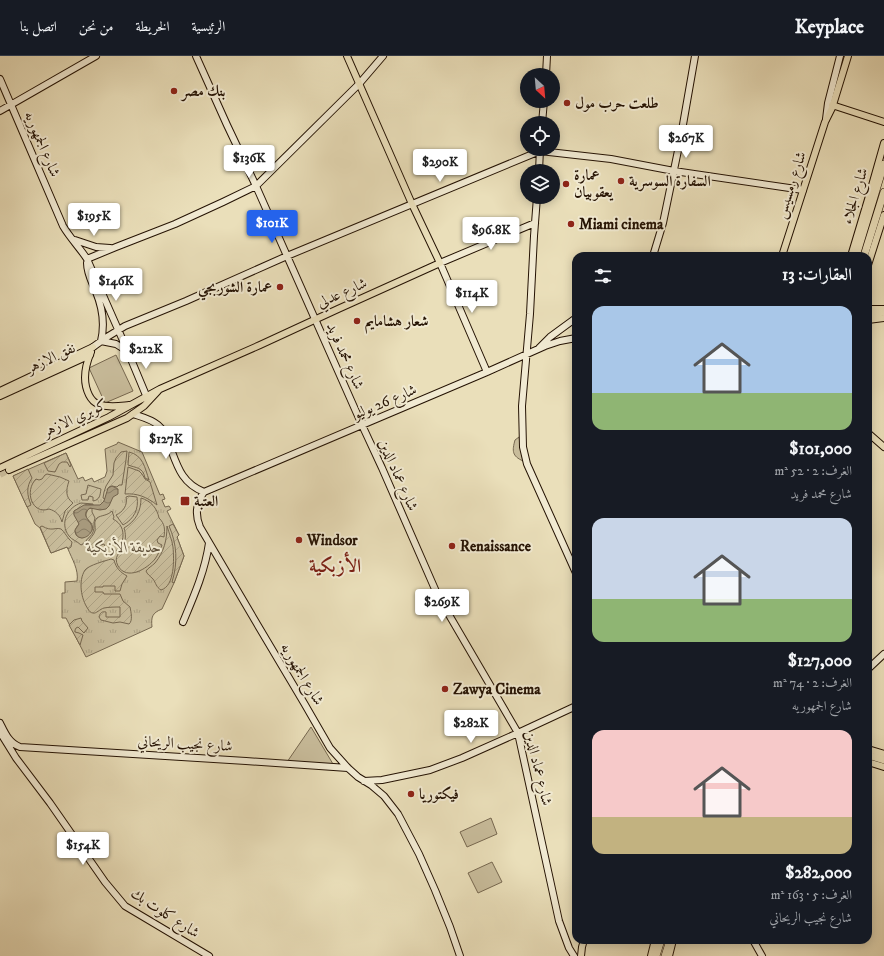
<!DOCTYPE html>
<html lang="ar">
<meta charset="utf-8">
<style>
body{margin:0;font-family:"IM FELL DW Pica",Amiri,serif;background:#242831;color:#f1f3f6;direction:rtl;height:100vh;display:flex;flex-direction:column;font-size:15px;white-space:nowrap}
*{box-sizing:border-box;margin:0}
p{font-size:13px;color:#9ea1a6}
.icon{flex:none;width:22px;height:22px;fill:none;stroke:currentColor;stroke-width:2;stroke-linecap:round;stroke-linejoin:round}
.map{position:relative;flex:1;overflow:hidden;direction:ltr}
.drawer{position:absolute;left:572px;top:196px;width:300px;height:692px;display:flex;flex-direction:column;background:#171b24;border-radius:12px;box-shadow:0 2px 10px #0003;direction:rtl}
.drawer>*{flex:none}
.needle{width:26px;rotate:154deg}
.fabs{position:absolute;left:520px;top:12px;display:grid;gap:8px}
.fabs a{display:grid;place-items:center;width:40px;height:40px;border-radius:50%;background:#171b24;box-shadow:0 2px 10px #0003;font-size:20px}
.price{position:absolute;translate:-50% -34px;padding:0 9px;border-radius:4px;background:#fff;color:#222;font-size:13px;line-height:26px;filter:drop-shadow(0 1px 2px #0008)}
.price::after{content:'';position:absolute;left:50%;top:24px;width:12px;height:9px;margin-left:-6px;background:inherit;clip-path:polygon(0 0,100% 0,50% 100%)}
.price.on{background:#2563eb;color:#fff}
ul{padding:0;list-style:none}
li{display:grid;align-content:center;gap:8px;height:212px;padding:0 20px}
li span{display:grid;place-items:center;height:124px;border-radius:12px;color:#555}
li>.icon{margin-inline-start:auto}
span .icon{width:72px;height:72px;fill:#fffc;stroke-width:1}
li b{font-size:17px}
h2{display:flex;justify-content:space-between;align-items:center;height:48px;padding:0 20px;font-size:17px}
header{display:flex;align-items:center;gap:24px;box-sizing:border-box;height:56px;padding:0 20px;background:#171b24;border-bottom:1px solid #363941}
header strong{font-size:19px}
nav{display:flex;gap:22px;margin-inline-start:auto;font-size:14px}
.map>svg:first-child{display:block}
.grass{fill:#c8bc9b;stroke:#76674f}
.park{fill:url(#park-tufts);stroke:#76674f}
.garden{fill:url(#garden-furrows);stroke:#76674f}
.water{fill:url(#water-waves);stroke:#73634c}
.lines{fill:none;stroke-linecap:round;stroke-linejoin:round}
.primary-tunnel{stroke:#ccc09f;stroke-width:6;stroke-dasharray:6 3;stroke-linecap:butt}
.secondary-casing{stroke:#241203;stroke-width:8}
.primary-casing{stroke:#241203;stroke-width:8}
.highway-casing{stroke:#241203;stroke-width:8}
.secondary{stroke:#f1ead2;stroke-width:6}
.primary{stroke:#eadfba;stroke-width:6}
.highway{stroke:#eadfba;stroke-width:7}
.poi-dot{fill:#8f2418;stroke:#f1ead2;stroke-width:1.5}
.labels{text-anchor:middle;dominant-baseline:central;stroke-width:4;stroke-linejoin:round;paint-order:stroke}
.poi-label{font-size:15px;font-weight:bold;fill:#241203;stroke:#f1ead2;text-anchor:start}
.street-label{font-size:15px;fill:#241203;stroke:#f1ead2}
.park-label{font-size:15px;font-style:italic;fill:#5d4e38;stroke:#f1ead2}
.district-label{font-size:19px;font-weight:bold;fill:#7a1f14;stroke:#f1ead2}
</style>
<header>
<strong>Keyplace</strong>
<nav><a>الرئيسية</a><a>الخريطة</a><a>من نحن</a><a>اتصل بنا</a></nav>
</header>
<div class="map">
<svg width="884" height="900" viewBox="0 0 884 900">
<defs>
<pattern id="park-tufts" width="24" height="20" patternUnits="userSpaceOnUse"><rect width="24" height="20" fill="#c8bc9b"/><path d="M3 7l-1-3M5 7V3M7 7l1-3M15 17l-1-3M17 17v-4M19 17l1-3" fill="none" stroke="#aca184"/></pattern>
<pattern id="garden-furrows" width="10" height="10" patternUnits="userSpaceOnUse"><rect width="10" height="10" fill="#c8bc9b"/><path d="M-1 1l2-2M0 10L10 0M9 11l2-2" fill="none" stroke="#aca184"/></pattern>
<pattern id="water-waves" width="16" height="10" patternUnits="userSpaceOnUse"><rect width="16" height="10" fill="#a7997c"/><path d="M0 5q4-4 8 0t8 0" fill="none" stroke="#887b63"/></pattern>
</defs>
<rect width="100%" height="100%" fill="#eadfba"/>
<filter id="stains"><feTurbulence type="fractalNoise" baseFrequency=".005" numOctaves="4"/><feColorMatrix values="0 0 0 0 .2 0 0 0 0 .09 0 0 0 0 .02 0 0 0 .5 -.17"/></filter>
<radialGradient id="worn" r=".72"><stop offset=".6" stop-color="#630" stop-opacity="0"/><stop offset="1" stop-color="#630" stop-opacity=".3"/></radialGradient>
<path class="grass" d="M116,299l17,36 -28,12 -16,-35z
M519,381l4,24c-11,-5 -11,-10 -8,-21z
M311,671l22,37 -46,-2z
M491,762l6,16 -30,13 -7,-15z
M492,806l10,20 -24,11 -10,-20z"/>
<path class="park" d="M118,386l24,10 18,43 3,-1 2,5 -3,1 3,7 4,-1 2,3 -4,2 12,24 -2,2 7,19 -10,27 -12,26c-10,4 -11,8 -10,18l-66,30 -20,-39h-4v-25h3v-11l12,-1c2,-11 -5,-22 -9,-32l-1,-2 -16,6 -11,-25 -5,-4 -22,-48 53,-23 12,26 5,-2 2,4 7,-3 2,4 11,-5 2,-6 -2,-22 12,-5z"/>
<path class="garden" d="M127,395l-1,9 -4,25h-3l-2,2 -5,-1 -3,1 -4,12 -2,-1 1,-6 2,-6 7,-11 1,-12 2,-5 5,-6z
M129,396c14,3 16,16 20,28l-4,-2c-2,-11 -9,-10 -17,-13z
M66,397l5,12 -1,2 -3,-5h-5l-3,2 -4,8 -7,-1 -4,-8z
M128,411l11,4 3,3 3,5 5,3 7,23c-10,-8 -20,-12 -32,-11z
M28,413l4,9c-6,9 -5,17 -1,27l-4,2 -14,-31z
M47,418l13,3 9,4c-3,9 -4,16 4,22l-8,8 -3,11c-2,-7 -6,-11 -13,-13 -17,6 -25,-18 -13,-30l3,1 3,-1 3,-4z
M88,429l13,4c-1,6 -1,11 -8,12v-4l-4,-1 -1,4h-6l-1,-5 5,-1z
M129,440l8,1c2,12 -3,22 -14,28l-7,-10c7,-3 12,-10 10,-18z
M141,442c10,3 16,10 18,20 6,6 6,11 5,19l-4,-1 -3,4 1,3 4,2c-2,5 -4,10 -7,14 -8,10 -28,22 -37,7 -5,-10 2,-12 5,-20 3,-6 3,-12 1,-18 12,-7 17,-17 17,-30z
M81,447l12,1v1l-6,-1 -13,7v3l5,9v1c-3,4 -6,7 -2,12l5,2c6,-3 14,-8 9,-15 -3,-4 -5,-4 -5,-9l2,-5 4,-1v4l3,6c-2,5 0,9 -2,14 -1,4 -6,6 -8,11l-4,2c-4,-4 -9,-5 -12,-9 -10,-13 -1,-29 12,-33z
M112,455l2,6 -1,2c16,8 11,29 -2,36l-3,-1 -4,-10 -14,5 -2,-7c2,-4 6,-7 7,-11 1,-5 -2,-9 2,-13 4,-3 10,-2 15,-7z
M173,468l6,11 -2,2 7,19 -10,27 -2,-1c6,-19 5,-38 -3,-56z
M42,470c10,6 13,1 19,3 3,2 7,10 11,13l-1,5 -3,2 -1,-2 -16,6 -11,-26z
M167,470c2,7 5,14 6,21 1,12 2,39 -12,43 -5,-3 -5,-7 -8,-11 -3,-3 -6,-5 -7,-8 2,-3 6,-5 9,-8 9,-11 12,-23 12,-37z
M111,503l3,1c2,8 6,12 13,16l-5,8 -2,7h-5v-5h-12v1h-8v5h8l1,2h16l3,7 7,6c1,5 3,14 -1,17l-9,-2 -7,1 -12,-3 -2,-3c1,-4 3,-6 7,-5v5h14v-10c-5,0 -11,0 -16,1 -4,1 -8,6 -11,5 -2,0 -4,-2 -5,-4 -7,-10 -10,-28 -3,-39 4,-5 20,-9 26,-11z
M81,562l1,3 6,7 -4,5 -6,-6 -2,1 -1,2v2l4,1 4,2 -3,10 -11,-20 5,-5z"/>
<path class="water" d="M112,430l6,3v5l-5,3 -4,9 -3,3 -6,1 -10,-2c-12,8 4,13 2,22 -3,9 -16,12 -17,0l4,-6 -5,-9v-4l10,-6h16l4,-4 4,-13z"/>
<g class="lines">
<path class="primary-tunnel" d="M0,419l9,-5"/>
<g class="secondary-casing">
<path id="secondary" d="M196,0l31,69 29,61 106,239 20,43 56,128 80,137 41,188 10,27 5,8
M546,19l1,-19
M0,23l63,147c7,12 17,22 24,33l41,93 20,48
M0,55l96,-55
M826,63l2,-16 12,-47
M542,67l2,-22
M539,115l1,-22
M537,141l-3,39 -4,78 -8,92 1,41 4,17 49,109
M75,184l21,7 14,1
M653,200l10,-33 18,-87 14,-80
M87,203l29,-12 59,-23 48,-22 33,-16 103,-102 24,-28
M87,207c0,11 5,19 9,29 7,17 9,32 5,49
M101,285l15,3 11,7
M93,291l14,-10 18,-11 61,-25 101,-45 253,-105 71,8 63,12 129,19
M539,292l11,-11 26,-19
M487,316l-47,-109 95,-40
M133,358c9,3 18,5 25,11 6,5 9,12 11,19 8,21 12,39 35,48
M204,436c-8,11 -9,23 -4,35l60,102 44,74 26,45 18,20 10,9 13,8 13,11 14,18 21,40 16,36 15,37 10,29
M204,436l283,-120 58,-26 15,-5 16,-3
M183,566c11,-26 22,-51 26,-79
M868,613l16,-15
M0,667c5,10 9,20 20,24l226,14 102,7
M0,676l16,26 34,45 55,79 20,24 84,50
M364,725l18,-1 48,-10 32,-12 56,-25 58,-27
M753,884l9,16"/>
</g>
<g class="primary-casing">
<path id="primary" d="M832,49l52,17
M782,200l43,-134 7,-14 16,-52
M851,200l18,-60 15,-53
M868,209l16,-50
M868,253h16
M868,264l16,-2
M91,296c-6,14 -9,29 -2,43 2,4 4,7 9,9 10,4 21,2 31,1
M0,335l93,-44
M0,340l90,-41
M868,377l16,14
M0,412l109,-51 51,-28 100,-44 78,-36 102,-46 -28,-59 -65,-148
M9,414l118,-52 17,-12 14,-15
M868,693l16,5
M868,706l16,5
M581,900l1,-9 2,-7
M651,900l4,-16
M669,900l4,-16"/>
</g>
<g class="highway-casing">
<path id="highway" d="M856,200l28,-92
M864,200l20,-64
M868,260l4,-2 12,-2
M868,699l16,5
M656,900l5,-16
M665,900l5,-16"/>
</g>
<use href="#secondary" class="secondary"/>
<use href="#primary" class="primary"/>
<use href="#highway" class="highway"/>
</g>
<g class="poi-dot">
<circle cx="174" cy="35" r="4"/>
<circle cx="567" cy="47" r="4"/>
<circle cx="621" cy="125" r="4"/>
<circle cx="566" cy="128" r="4"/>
<circle cx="571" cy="168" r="4"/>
<circle cx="280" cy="231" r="4"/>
<circle cx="357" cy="265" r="4"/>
<rect x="180" y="440" width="10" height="10" rx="2"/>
<circle cx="299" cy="484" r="4"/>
<circle cx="452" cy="490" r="4"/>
<circle cx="445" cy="633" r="4"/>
<circle cx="411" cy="738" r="4"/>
</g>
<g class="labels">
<g class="poi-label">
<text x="182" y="35">بنك مصر</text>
<text x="575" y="47">طلعت حرب مول</text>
<text x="574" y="119">عمارة<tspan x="574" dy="17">يعقوبيان</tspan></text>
<text x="629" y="125">السفارة السوسرية</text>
<text x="579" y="168">Miami cinema</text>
<text x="272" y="231" text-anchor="end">عمارة الشوربجي</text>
<text x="365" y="265">شعار هشامايم</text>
<text x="194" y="445">العتبة</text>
<text x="307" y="484">Windsor</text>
<text x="460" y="490">Renaissance</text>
<text x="453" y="633">Zawya Cinema</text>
<text x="419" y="738">فيكتوريا</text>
</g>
<g class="street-label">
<text transform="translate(42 88) rotate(67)">شارع الجمهوريه</text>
<text transform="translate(791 129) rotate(-72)">شارع رمسيس</text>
<text transform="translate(855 140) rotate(-73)">شارع الجلاء</text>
<text transform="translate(342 237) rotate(-24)">شارع عدلي</text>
<text transform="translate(345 300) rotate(66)">شارع محمد فريد</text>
<text transform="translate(51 302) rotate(-25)">نفق الازهر</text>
<text transform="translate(385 346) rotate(-23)">شارع 26 يوليو</text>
<text transform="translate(75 362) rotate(-25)">كوبري الازهر</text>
<text transform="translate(398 419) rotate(66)">شارع عماد الدين</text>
<text transform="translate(302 618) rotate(59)">شارع الجمهوريه</text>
<text transform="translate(185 688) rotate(3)">شارع نجيب الريحاني</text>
<text transform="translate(538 712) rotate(76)">شارع عماد الدين</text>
<text transform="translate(165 857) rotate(33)">شارع كلوت بك</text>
</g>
<g class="park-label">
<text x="124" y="491">حديقة الأزبكية</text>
</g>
<g class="district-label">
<text x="335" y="510">الأزبكية</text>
</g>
</g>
<rect width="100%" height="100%" filter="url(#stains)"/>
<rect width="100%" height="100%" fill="url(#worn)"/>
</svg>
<div class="fabs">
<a><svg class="needle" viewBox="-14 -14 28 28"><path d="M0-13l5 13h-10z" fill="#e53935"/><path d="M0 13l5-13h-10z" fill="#9ea1a6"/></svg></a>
<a><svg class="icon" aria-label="locate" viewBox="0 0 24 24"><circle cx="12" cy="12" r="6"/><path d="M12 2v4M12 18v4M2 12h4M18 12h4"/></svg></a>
<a><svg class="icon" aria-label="layers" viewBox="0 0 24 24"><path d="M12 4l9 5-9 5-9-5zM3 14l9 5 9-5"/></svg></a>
</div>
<b class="price" style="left:686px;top:103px">$267K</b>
<b class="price" style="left:249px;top:123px">$136K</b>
<b class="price" style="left:440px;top:127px">$290K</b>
<b class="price" style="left:94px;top:181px">$195K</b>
<b class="price on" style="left:272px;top:188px">$101K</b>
<b class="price" style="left:491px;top:195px">$96.8K</b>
<b class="price" style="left:116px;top:246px">$146K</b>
<b class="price" style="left:472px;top:258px">$114K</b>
<b class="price" style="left:146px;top:314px">$212K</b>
<b class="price" style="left:166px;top:404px">$127K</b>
<b class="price" style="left:442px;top:567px">$269K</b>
<b class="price" style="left:471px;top:688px">$282K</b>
<b class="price" style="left:83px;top:810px">$154K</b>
<section class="drawer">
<h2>العقارات: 13<svg class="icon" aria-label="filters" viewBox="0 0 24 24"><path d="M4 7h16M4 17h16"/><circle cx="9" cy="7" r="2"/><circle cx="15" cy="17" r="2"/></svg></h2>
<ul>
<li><span style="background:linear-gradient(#a9c7e8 70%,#8fb573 0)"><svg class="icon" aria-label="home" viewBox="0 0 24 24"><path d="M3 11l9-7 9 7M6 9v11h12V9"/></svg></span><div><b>$101,000</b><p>الغرف: 2 · 52 m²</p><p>شارع محمد فريد</p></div></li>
<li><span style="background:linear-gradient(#c9d6e8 65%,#8fb573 0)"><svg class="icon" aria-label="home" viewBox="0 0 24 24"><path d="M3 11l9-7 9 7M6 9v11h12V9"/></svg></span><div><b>$127,000</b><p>الغرف: 2 · 74 m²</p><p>شارع الجمهوريه</p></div></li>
<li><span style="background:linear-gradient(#f6c9c9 70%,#c2b280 0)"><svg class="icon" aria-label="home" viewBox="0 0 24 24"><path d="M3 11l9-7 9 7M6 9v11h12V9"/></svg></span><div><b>$282,000</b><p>الغرف: 5 · 163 m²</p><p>شارع نجيب الريحاني</p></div></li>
</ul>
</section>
</div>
